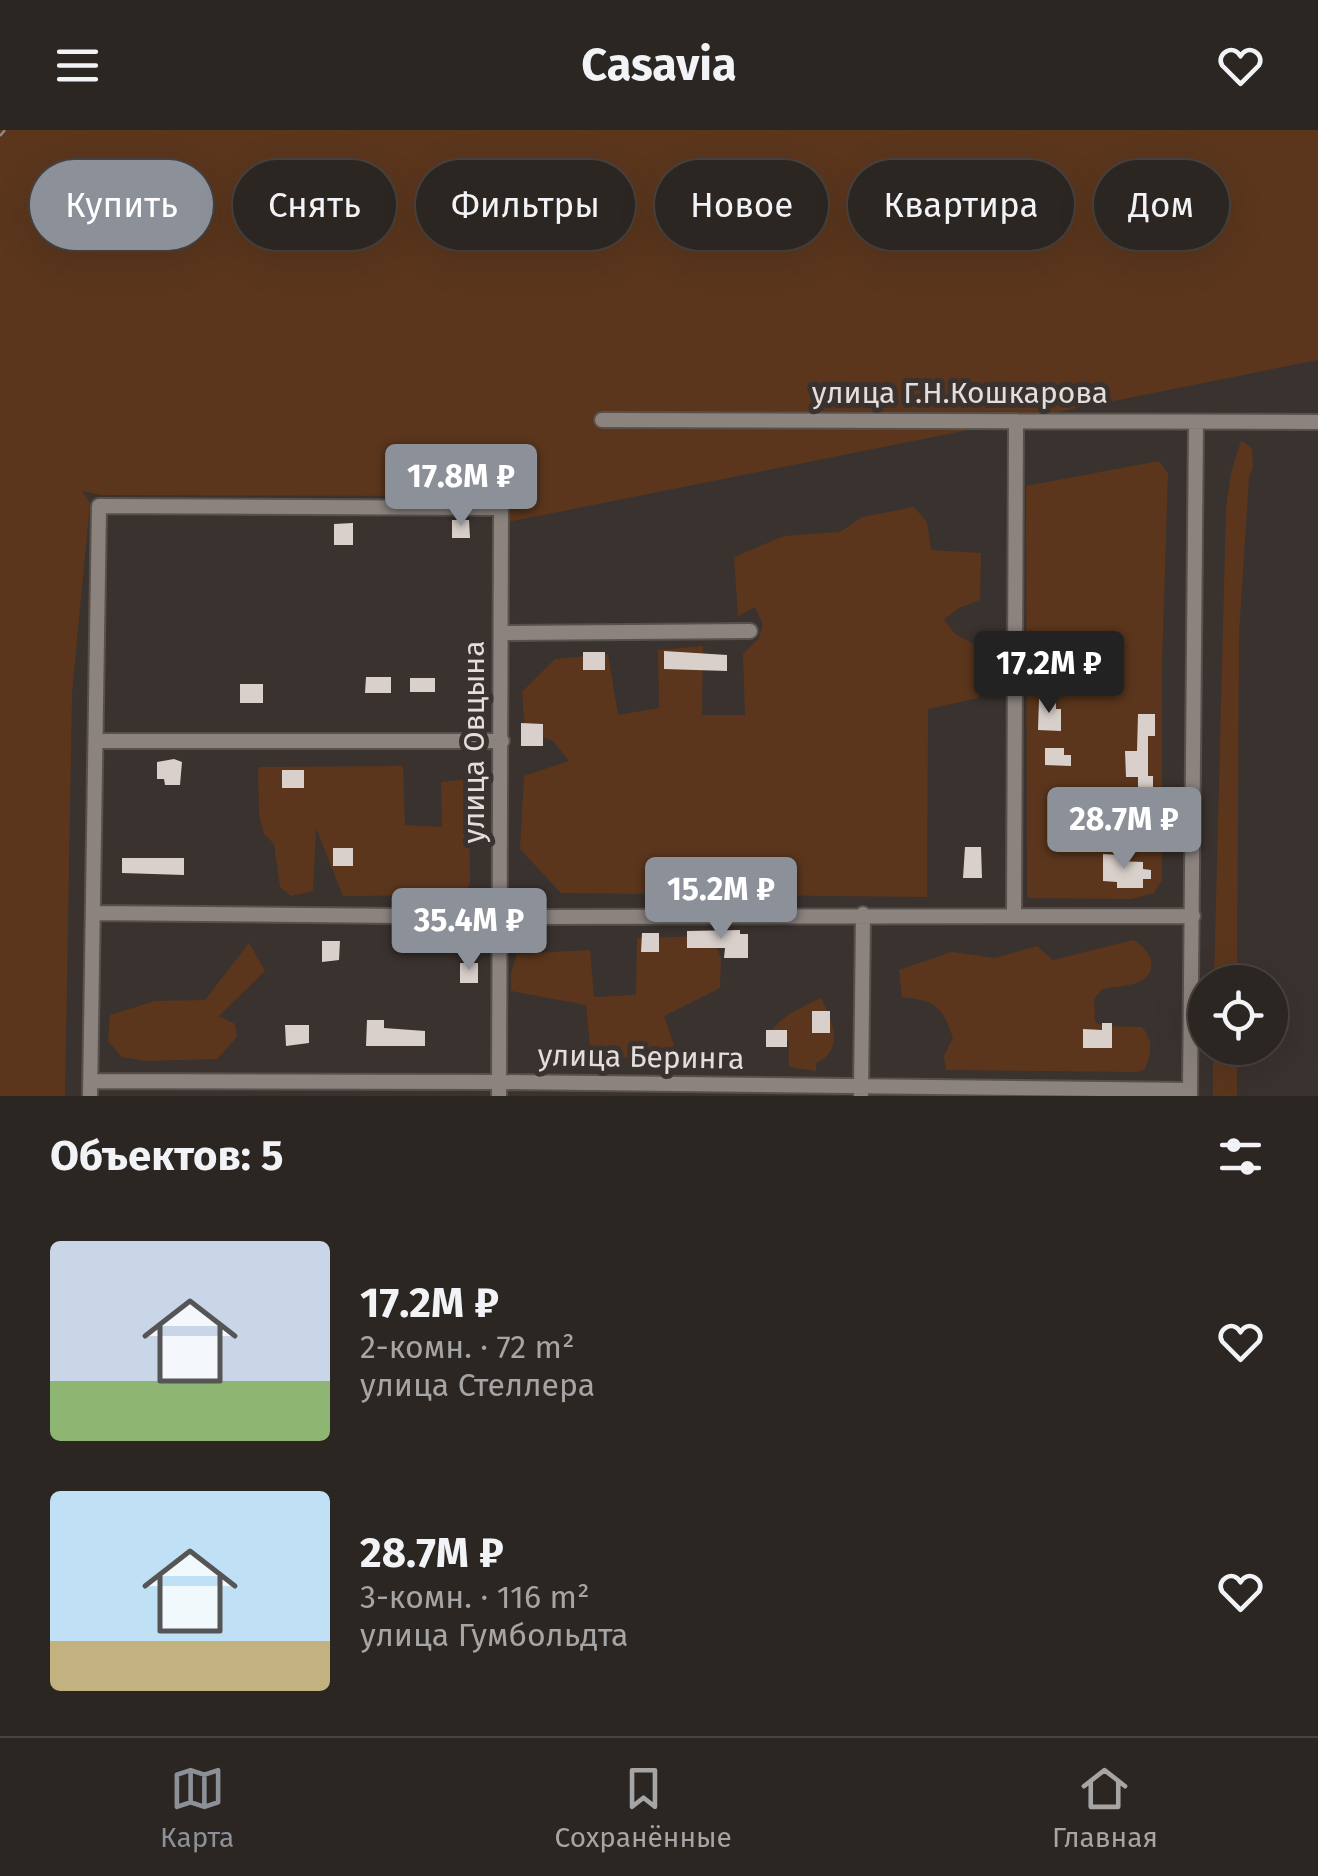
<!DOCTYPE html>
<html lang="ru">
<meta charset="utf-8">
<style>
body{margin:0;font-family:"Fira Sans",sans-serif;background:#342e2a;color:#f1f3f6;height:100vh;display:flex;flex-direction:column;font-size:38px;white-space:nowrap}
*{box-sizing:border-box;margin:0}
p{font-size:32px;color:#a6a5a5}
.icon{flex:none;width:55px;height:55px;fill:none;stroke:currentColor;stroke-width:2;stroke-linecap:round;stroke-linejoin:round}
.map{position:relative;height:966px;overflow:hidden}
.details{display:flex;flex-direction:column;background:#2c2622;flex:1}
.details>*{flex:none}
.hud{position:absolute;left:30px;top:30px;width:1260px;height:90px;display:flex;gap:20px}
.controls{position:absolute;left:1188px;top:835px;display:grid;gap:20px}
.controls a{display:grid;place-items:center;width:100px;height:100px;border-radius:50%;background:#2c2622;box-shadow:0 10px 40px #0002,0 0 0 2px #484340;font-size:50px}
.price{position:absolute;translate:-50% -85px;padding:0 22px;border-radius:10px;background:#8c9099;color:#fff;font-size:32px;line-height:65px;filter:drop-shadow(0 2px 5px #0008)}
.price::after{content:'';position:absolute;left:50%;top:60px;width:30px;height:22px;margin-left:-15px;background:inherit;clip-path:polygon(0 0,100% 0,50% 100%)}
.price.on{background:#222;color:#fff}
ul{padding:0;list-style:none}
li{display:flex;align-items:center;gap:30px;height:250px;padding:0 50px}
li span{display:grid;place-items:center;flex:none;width:280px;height:200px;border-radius:10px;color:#555}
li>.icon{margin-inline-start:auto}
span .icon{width:120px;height:120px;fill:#fffc;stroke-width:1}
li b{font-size:42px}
h2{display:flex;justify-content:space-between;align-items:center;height:120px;padding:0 50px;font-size:42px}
.tag{padding:0 35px;border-radius:45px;background:#2c2622;box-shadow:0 10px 40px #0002,0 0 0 2px #484340;font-size:35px;line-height:90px}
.tag.on{background:#8c9099;color:#fff}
header{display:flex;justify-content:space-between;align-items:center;height:130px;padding:0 50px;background:#2c2622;font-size:45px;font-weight:700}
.tab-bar{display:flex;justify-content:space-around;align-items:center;height:140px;border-top:2px solid #484340;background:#2c2622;font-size:28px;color:#a6a5a5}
.tab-bar a{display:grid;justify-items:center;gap:5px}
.tab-bar .on{color:#8c9099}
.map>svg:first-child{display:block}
.green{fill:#5b361d}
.building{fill:#dad0cb}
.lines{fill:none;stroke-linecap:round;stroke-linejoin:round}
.minor-casing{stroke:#57514d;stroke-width:18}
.path{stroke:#8f8885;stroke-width:2.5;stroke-dasharray:10 5;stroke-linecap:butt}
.minor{stroke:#8c837e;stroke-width:14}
.labels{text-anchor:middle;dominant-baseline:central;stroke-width:10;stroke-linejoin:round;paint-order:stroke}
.street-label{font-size:30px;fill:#e3dedb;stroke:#3a322e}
</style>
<header><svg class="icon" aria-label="menu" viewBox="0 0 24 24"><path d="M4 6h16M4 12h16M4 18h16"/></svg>Casavia<svg class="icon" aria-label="heart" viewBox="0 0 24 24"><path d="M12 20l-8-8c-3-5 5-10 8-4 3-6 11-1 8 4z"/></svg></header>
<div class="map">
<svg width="1318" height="966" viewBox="0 0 1318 966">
<rect width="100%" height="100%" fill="#3a322e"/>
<path class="green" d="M0,0h1318v230l-810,162v-26l-407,-1 -19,-4 8,12 -18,190 -7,403h-65z
M1241,311l11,7 1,19 -4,10 -10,156 -2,349h-23l12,-474 5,-35z
M1159,331l9,12 -6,191v216l-8,13 -23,6 -104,-1 -1,-412z
M914,377l13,15 4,28 50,3 -1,47 -21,8 -15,11 11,15 28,15 7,34 -12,15 -50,11 -1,188 -366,-4 -41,-44 4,-73 45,-15 -16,-20 -28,-10 -3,-39 33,-33 53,-5 10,61 41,-7 -1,-58 45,-4 -1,69h43l-2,-61 15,-15 5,-14 -8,-18 -17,9 -4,-59 50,-21 56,-4 22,-15z
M403,636l2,59 37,2 -1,-45 28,-3 1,106 -8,10 -119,1 -27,-68 -3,63 -22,5 -11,-9 -6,-43 -10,-10 -5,-20 -1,-47z
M711,806l10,21 -1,31 -56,28 15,44 -88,-4 -5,-51 -75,-14v-18l6,-19 73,-4 4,47 42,-2 1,-57z
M1133,810c14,7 28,27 10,40 -10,6 -29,7 -41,9l-8,10 1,23 7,4 40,1c12,14 9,26 3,42l-8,3 -191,-2 -2,-14 9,-18c-11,-32 -17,-37 -51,-41l-3,-27 52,-18 44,6 42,-12 16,14z
M249,813l16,28 -46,45 16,8 2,13 -20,22 -71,2 -24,-4 -14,-16 2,-26 45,-14 50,-1z
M821,868c11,23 25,51 -5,65v8l-27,-4v-26l-22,-3c10,-20 34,-31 54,-40z
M1213,918h24v48h-24z"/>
<path class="building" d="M452,390h17l1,18h-18z
M353,393v22h-19v-21z
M664,521l63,4v16l-63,-2z
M583,522h22v18h-22z
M366,547h25v16h-26z
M410,548h25v14h-25z
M240,554h23v19h-23z
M1039,569h17v10h5v22l-23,-1z
M1138,584h17v22h-7v40h5v12h-15v-11h-12l-1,-26h12z
M521,593l22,1v22h-22z
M1045,618h19v7h7v11l-26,-1z
M174,629l8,3 -2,23h-15l-1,-6h-7v-17z
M282,640h22v18h-22z
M965,717h16l1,31h-19z
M333,718h20v18h-20z
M1103,724l15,1v6l25,1v7l8,1v9h-8v9h-26v-6l-14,-1z
M122,728h62v17l-62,-2z
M740,800v4h8v24h-24l1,-10h-38v-17z
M642,803h17v19h-18z
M322,811h18l-1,19 -17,2z
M460,833h18v20h-18z
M812,881h18v22h-18z
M367,890h17v8l41,3v15h-59z
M1102,893h10v25h-29v-19l19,1z
M285,895h24v18l-23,3z
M766,900h21v17h-21z"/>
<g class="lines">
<g class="minor-casing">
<path id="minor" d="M602,290l716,2
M502,503l248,-2
M96,611h406
M93,783l409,4 691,-1
M1014,786l2,-495
M90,951l409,1 691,8
M861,964l2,-180
M1190,965l6,-673
M90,966l9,-590 402,2 -2,588"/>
</g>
<path class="path" d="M0,6l5,-6"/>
<use href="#minor" class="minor"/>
</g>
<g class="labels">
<g class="street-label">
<text x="960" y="263">улица Г.Н.Кошкарова</text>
<text transform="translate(474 612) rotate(-90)">улица Овцына</text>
<text transform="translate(641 927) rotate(1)">улица Беринга</text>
</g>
</g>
</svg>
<div class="controls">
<a><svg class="icon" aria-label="locate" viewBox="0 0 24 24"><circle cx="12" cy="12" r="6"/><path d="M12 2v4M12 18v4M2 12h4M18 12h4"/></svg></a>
</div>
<b class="price" style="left:461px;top:399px">17.8M ₽</b>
<b class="price on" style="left:1049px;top:586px">17.2M ₽</b>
<b class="price" style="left:1124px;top:742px">28.7M ₽</b>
<b class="price" style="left:721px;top:812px">15.2M ₽</b>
<b class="price" style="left:469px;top:843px">35.4M ₽</b>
<div class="hud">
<a class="tag on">Купить</a>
<a class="tag">Снять</a>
<a class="tag">Фильтры</a>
<a class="tag">Новое</a>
<a class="tag">Квартира</a>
<a class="tag">Дом</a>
</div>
</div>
<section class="details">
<h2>Объектов: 5<svg class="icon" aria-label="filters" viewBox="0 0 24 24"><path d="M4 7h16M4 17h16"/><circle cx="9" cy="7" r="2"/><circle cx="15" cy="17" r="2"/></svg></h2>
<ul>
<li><span style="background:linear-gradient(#c9d6e8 70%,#8fb573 0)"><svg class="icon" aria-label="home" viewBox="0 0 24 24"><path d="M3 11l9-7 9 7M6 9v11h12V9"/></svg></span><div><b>17.2M ₽</b><p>2-комн. · 72 m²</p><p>улица Стеллера</p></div><svg class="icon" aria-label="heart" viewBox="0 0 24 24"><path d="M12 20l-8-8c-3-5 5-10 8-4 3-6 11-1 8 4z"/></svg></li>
<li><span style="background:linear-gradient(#bfe0f5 75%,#c2b280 0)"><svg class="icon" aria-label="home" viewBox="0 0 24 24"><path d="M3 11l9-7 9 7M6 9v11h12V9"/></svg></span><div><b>28.7M ₽</b><p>3-комн. · 116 m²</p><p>улица Гумбольдта</p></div><svg class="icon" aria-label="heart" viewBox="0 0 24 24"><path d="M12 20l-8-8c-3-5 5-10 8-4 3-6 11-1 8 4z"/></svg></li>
</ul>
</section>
<nav class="tab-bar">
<a class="on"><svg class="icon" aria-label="map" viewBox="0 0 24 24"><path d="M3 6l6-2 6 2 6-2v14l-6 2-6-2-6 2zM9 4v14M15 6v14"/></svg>Карта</a>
<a><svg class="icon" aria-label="saved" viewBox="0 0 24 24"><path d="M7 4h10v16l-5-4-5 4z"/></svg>Сохранённые</a>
<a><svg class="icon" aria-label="home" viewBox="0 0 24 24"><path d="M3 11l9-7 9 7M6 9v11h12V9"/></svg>Главная</a>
</nav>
